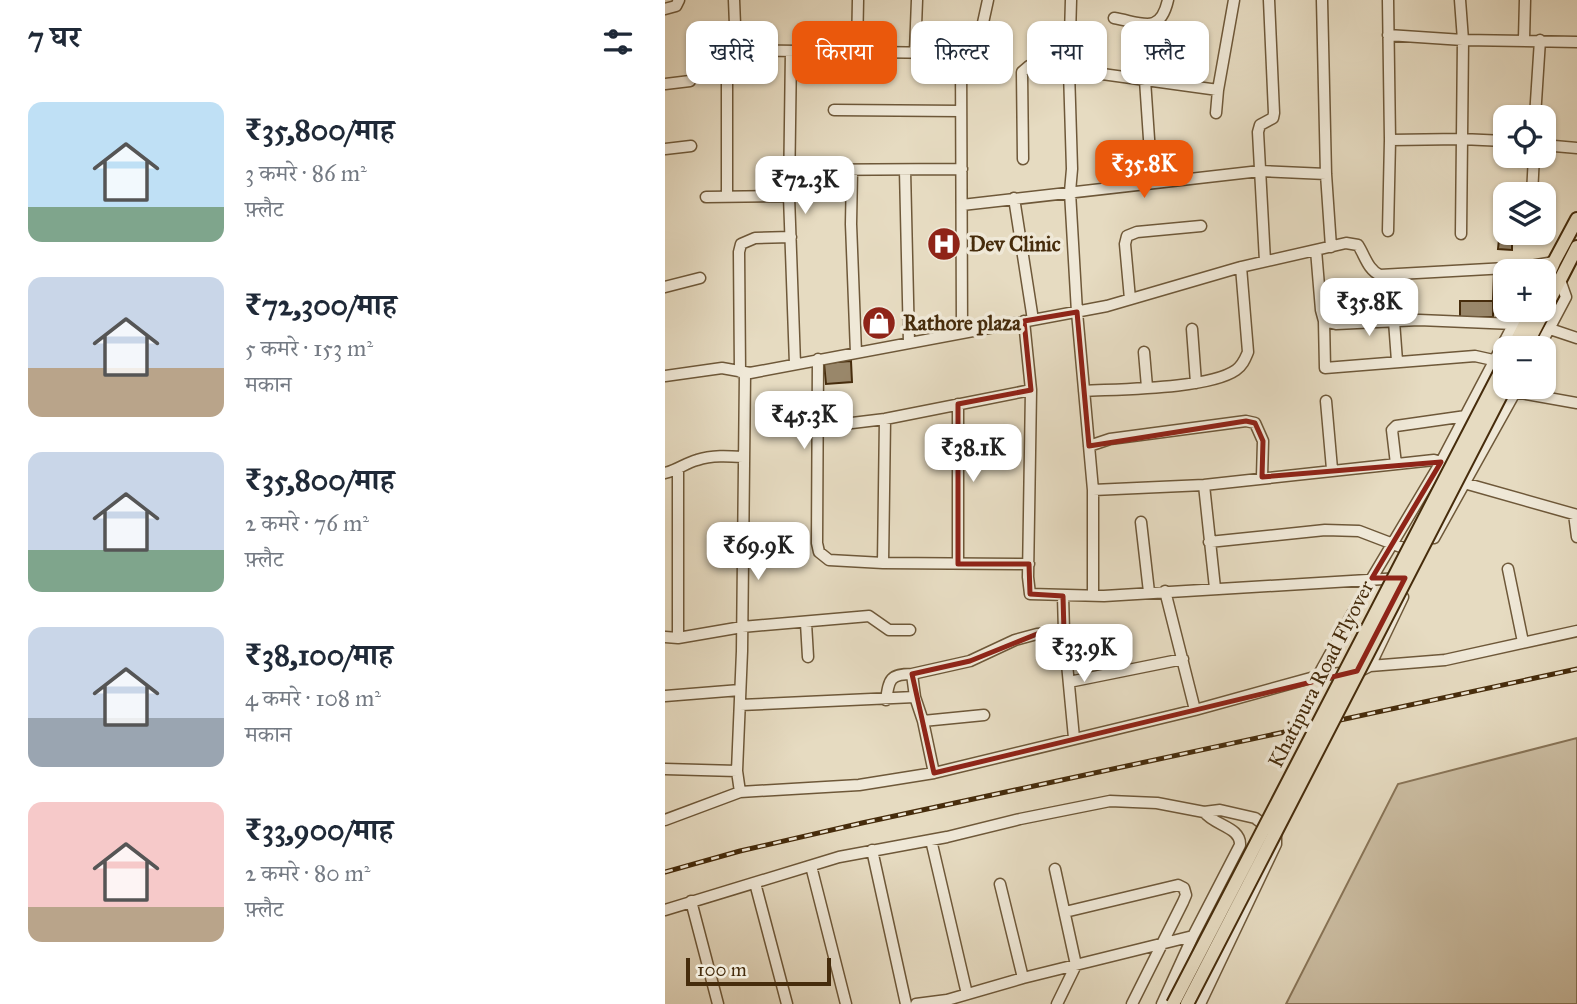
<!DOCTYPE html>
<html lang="hi">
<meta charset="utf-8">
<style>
body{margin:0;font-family:"IM FELL Great Primer","Noto Serif Devanagari",serif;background:#f6f6f7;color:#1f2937;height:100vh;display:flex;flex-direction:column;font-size:26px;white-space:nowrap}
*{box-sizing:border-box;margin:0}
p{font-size:23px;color:#747a83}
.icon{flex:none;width:38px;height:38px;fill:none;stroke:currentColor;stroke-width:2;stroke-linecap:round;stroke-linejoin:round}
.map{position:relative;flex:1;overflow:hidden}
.details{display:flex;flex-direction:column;background:#fff;width:665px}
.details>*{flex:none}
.guide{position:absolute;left:21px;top:21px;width:665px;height:63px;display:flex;gap:14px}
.buttons{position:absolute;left:828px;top:105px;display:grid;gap:14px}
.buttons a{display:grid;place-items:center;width:63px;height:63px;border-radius:14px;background:#fff;box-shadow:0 2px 5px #0004;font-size:35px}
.scale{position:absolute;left:21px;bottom:18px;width:145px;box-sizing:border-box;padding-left:7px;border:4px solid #462c0c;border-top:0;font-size:19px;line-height:24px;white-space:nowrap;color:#462c0c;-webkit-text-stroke:5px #efe8d7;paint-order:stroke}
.price{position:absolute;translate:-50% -60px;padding:0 16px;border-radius:14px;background:#fff;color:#222;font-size:23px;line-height:46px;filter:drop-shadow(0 2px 4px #0008)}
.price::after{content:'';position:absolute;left:50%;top:42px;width:21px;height:16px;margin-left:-10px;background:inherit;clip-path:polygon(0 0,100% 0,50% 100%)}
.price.selected{background:#ea580c;color:#fff}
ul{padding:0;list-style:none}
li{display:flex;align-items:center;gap:21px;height:175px;padding:0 28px}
li span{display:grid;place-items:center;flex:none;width:196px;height:140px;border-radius:14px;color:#555}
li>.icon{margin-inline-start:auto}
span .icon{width:84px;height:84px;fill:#fffc;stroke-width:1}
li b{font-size:30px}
h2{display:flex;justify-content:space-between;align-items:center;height:84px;padding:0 28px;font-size:30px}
.chip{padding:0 24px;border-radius:14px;background:#fff;box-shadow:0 2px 5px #0004;font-size:24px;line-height:63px}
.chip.selected{background:#ea580c;color:#fff}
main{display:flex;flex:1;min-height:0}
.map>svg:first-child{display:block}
.green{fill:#cbbda2;stroke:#887457;stroke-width:2}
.building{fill:#99876a;stroke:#462c0c;stroke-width:2}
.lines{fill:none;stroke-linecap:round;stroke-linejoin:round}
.minor-casing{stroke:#6e5839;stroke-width:13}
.major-casing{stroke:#462c0c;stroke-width:16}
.minor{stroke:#efe8d7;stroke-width:10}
.major{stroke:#e6dbc1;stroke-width:12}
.rail-casing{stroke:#462c0c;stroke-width:5}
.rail{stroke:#efe8d7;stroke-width:2.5;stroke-dasharray:8;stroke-linecap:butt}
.major-bridge-casing{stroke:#462c0c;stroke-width:16;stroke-linecap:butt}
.major-bridge{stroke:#e6dbc1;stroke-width:12}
.marked{fill:none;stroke:#8f2418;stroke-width:5;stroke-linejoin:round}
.labels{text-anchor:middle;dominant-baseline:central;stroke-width:7;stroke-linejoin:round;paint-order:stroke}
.poi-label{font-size:21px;font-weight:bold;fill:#462c0c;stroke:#efe8d7;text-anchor:start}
.street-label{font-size:21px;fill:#462c0c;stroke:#efe8d7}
</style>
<main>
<section class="details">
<h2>7 घर<svg class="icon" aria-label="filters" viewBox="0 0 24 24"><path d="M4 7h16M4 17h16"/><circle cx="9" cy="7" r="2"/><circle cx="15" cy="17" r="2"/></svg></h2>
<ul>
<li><span style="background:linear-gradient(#bfe0f5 75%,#7fa58c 0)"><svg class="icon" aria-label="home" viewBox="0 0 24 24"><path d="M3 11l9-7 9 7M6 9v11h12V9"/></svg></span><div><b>₹35,800/माह</b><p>3 कमरे · 86 m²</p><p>फ़्लैट</p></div></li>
<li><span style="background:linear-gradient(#c9d6e8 65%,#b9a48a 0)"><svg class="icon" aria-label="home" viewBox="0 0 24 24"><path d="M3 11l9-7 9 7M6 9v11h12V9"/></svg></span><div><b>₹72,300/माह</b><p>5 कमरे · 153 m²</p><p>मकान</p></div></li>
<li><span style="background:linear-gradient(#c9d6e8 70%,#7fa58c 0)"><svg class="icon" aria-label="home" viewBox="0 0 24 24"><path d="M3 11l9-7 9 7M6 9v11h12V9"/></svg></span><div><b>₹35,800/माह</b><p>2 कमरे · 76 m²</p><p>फ़्लैट</p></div></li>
<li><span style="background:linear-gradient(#c9d6e8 65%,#9aa5b1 0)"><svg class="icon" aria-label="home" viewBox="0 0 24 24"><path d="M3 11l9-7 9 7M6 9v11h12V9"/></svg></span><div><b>₹38,100/माह</b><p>4 कमरे · 108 m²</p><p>मकान</p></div></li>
<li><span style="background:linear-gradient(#f6c9c9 75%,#b9a48a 0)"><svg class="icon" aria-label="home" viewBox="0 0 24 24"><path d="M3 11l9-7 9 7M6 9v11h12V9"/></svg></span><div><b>₹33,900/माह</b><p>2 कमरे · 80 m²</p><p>फ़्लैट</p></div></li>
</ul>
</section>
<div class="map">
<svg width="912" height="1004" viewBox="0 0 912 1004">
<rect width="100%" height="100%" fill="#e6dbc1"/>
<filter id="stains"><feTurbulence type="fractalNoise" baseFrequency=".00286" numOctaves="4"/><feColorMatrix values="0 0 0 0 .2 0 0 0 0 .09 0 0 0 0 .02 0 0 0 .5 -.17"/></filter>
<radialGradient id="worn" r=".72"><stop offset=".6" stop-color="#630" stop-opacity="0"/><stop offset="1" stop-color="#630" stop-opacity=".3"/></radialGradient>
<path class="green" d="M912,738v266h-291l112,-220z"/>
<path class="building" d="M292,232l1,24 -20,1 -1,-24z
M834,239h13v11l-14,-1z
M829,272h11v28l-12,-1z
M795,301h33v16h-33z
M186,361l1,21 -26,2 -2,-21z"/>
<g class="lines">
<g class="minor-casing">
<path id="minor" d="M69,0l2,50
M406,0l-2,71 3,98 -2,23 7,120 16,178v106
M657,0l4,174 5,73
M795,0l3,40 -2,194
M0,9l11,-3 3,-6
M449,18c29,5 46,17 54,-18
M723,35l75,5 114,2
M859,39l1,-39
M296,51l1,282
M192,52l1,-52
M250,52l2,-52
M34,53l37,-3 207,3 30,-6 8,-15 7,-32
M480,80l7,103
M0,84l25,-3
M169,110l127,1
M551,113l2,-23
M870,117l5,-77
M725,140l71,-1 44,2
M878,145l34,3
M0,149l26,-3
M358,159l-1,-87 7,-6 8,-1 181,25 16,-90
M124,170l173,-1
M187,170l-1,54 5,129
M240,170l4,173
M867,194l2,-38
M62,195v-144
M124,196l6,168
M41,197l83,-1 2,-145
M349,198l19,122
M297,205l298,-34 66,3
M723,231l2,-91 -2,-140
M651,250l5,60 3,11 12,3 83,-4 95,4
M600,261l-7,-129 2,-7 13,-7 1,-5 -5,-113
M0,287l35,-9
M465,299l-5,-55 2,-8 10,-4 64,-6
M359,321l7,69 -3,187 2,17 74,2 296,-18
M659,321l1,47 150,-12 18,4
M729,321l3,40
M527,329l4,54
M885,329l27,9
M874,348l27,-51 -6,-17
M479,352l3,35
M153,359l-1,184 2,9 10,8 54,3 146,1
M75,372l-1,-120 2,-8 14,-6 36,-1
M0,376l57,-8 28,5 357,-67 134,-39 105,-24 12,2c7,11 10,25 22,30l145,-8 29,-5
M419,391c36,-2 125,-2 152,-21 7,-5 9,-11 12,-18l-7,-85
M850,392l62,11
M661,401l6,68
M154,427l66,-8 146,-29
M424,446l21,-7 136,-18 9,2 8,18 -1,36
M731,464l-4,-34 4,-4 70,-10
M0,473c12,-3 21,-10 32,-13 15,-5 31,-4 46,-3
M799,483l113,32
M539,485l11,103
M428,490l111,-5 230,-25 7,2
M909,514l3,23
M476,522l8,70
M769,538l84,-151
M544,542l116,-12 34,1 55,21
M218,563l2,-144
M293,564v-160
M843,569l15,73
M500,591l30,119
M398,596l1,36 10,106
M141,623l2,34
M0,637l13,1 64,-11 127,-11 20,14h21
M13,638v-168
M705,666l33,-69
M653,676l54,-98 69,-116 80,-152
M404,682l114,-23
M0,696l75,-6
M221,700c3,-21 4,-26 26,-26
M75,705l175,-8
M258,721l61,-6
M0,769l72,2
M269,773l-11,-52 -8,-24 -3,-23 58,-13 45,-21 22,-6 27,-2
M75,792l-3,-21 5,-120 3,-278
M0,820l75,-28 119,-7 75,-12 261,-63 123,-34 44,-6 8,-4 75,-6 132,-29
M266,840l36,154
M207,850l34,154
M146,866l35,138
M390,869l21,96 -19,39
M90,883l32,121
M335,884l23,94
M26,901l27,103
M0,910l174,-53 108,-20 73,-18 90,-18 47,2 47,9 16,-2 35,8 21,16v10l-76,160
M400,912l113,-27 6,3 2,7 -3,7 -51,102
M251,1004l31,-4 76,-22 170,-42
M497,1004l31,-68 47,-91c1,-18 -25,-19 -36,-33"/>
</g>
<g class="major-casing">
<path id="major" d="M878,287l11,-25 23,-43
M848,348l19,-38
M860,348l52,-101"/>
</g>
<use href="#minor" class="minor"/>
<use href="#major" class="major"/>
<g class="rail-casing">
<path id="rail" d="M0,872l75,-21 122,-28 715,-154"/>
</g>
<use href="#rail" class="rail"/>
<g class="major-bridge-casing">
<path id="major-bridge" d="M508,1004l332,-641
M522,1004l318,-617"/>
</g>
<use href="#major-bridge" class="major-bridge"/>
</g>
<path class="marked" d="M412,312l12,134 157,-25 9,2 8,18 -1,36 179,-15 -69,116h33l-48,93 -423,102 -22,-99 58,-13 67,-27 27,-2 -1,-36 -33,-2 -1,-30h-71v-160l73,-14 -7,-69z"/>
<defs>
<g id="hospital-disc" transform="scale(1.75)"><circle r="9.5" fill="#8f2418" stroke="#efe8d7"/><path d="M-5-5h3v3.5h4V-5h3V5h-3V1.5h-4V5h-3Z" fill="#fff"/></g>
<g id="shop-disc" transform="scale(1.75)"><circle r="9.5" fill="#8f2418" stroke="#efe8d7"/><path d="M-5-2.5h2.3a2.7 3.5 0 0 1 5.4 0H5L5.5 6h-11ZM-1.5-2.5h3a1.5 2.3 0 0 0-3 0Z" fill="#fff"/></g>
</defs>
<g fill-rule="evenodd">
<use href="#hospital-disc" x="279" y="244"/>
<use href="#shop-disc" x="214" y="323"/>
</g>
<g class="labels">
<g class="poi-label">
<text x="304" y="244">Dev Clinic</text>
<text x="238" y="323">Rathore plaza</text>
</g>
<g class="street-label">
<text transform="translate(656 674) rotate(-63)">Khatipura Road Flyover</text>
</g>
</g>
<rect width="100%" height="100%" filter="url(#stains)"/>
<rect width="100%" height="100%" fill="url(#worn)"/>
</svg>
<div class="buttons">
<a><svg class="icon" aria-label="locate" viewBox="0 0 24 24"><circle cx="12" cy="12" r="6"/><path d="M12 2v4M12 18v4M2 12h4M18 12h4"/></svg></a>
<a><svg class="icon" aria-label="layers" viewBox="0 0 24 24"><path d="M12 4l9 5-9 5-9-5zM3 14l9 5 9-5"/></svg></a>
<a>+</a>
<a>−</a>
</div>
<div class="scale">100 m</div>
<b class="price selected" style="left:479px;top:200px">₹35.8K</b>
<b class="price" style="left:140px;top:216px">₹72.3K</b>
<b class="price" style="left:704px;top:338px">₹35.8K</b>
<b class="price" style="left:139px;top:451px">₹45.3K</b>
<b class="price" style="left:308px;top:484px">₹38.1K</b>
<b class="price" style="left:93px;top:582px">₹69.9K</b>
<b class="price" style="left:419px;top:684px">₹33.9K</b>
<div class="guide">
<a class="chip">खरीदें</a>
<a class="chip selected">किराया</a>
<a class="chip">फ़िल्टर</a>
<a class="chip">नया</a>
<a class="chip">फ़्लैट</a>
</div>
</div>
</main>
